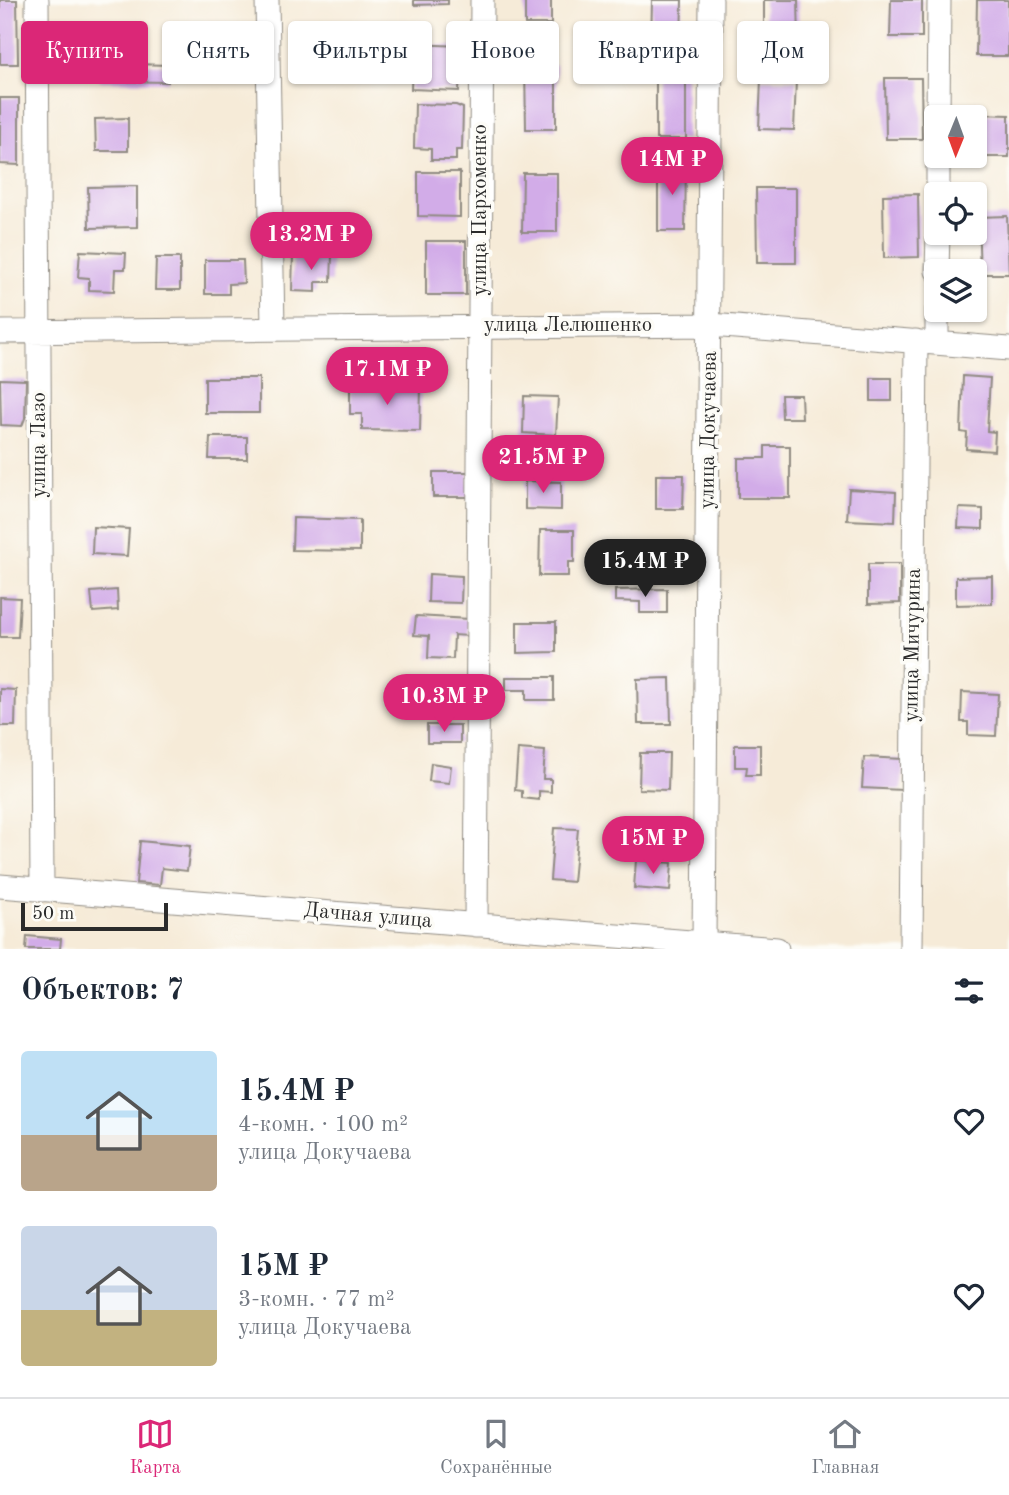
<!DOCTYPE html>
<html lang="ru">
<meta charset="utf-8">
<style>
body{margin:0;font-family:"Old Standard TT",serif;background:#f6f6f7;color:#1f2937;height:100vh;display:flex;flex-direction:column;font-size:26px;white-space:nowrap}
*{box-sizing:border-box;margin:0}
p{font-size:23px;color:#747a83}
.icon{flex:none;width:38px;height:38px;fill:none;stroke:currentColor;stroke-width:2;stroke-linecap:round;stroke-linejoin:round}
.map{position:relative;height:949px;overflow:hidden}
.panel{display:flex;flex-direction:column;background:#fff;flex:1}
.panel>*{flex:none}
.top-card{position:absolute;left:21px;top:21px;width:968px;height:63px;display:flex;gap:14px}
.needle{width:46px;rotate:181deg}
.tools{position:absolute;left:924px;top:105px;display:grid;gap:14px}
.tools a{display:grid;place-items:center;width:63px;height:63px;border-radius:7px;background:#fff;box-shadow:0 2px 5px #0004;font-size:35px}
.scale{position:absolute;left:21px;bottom:18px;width:147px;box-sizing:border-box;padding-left:7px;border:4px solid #2b2b2b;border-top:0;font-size:19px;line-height:24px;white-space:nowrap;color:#2b2b2b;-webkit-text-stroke:5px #fdfcf7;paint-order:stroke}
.price{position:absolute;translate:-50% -60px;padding:0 16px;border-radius:24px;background:#db2777;color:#fff;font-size:23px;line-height:46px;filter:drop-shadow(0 2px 4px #0008)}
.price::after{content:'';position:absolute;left:50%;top:42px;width:21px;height:16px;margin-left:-10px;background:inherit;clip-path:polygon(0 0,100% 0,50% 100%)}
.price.selected{background:#222;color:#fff}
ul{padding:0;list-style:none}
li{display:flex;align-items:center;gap:21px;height:175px;padding:0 21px}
li span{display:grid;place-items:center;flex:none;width:196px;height:140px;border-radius:7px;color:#555}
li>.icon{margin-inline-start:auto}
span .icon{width:84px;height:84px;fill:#fffc;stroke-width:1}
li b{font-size:30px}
h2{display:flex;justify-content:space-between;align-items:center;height:84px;padding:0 21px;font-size:30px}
.pill{padding:0 24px;border-radius:7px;background:#fff;box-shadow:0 2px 5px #0004;font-size:24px;line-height:63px}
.pill.selected{background:#db2777;color:#fff}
.menu{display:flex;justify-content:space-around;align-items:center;height:98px;border-top:2px solid #e0e1e3;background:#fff;font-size:19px;color:#747a83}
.menu a{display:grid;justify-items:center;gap:4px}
.menu .selected{color:#db2777}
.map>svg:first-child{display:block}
.building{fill:#d2ace8}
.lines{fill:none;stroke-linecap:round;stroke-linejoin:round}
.minor-casing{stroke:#908b82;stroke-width:25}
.minor{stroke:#fff;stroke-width:23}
.labels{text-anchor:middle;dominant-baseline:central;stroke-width:7;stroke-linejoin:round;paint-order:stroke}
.street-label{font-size:21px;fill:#2b2b2b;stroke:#fdfcf7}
</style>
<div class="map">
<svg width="1009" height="949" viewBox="0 0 1009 949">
<rect width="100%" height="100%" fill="#fdfcf7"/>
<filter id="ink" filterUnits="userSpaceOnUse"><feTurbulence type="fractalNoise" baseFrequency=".0143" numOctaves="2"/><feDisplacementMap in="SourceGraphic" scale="14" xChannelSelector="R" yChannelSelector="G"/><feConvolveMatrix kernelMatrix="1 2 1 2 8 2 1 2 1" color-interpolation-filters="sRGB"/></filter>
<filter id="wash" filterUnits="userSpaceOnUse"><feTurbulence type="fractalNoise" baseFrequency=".00686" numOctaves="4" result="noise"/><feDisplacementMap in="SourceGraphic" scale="28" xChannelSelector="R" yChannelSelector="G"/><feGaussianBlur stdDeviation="1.57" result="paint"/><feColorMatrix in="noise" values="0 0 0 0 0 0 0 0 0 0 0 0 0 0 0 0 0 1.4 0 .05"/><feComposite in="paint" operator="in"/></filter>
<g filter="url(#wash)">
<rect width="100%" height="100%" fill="#f6ebd8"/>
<g id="blocks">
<path class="building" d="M0,0h17l1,64h-18z
M414,0h34v4l-34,1z
M525,0h26v24h-26z
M652,0h30l-1,44h-30z
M764,0h34l1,42h-35z
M891,0h31v37h-32z
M977,0h31v56h-32z
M100,35h34v29l34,1v17l-69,-1z
M413,44l48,2 -2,45 -48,-2z
M656,57h30v82h-30z
M525,65h31v64h-30z
M885,78h36l1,61h-36z
M761,79l35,1 -2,50 -35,-1z
M0,98h19v67l-19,-1z
M415,104l41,1 7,3 -1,42h-6v10h-25v-11l-17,-1z
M978,114l31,1v42h-31z
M128,118v33h-32l-1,-32z
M658,163h28l-1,68h-27z
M418,172h42v45l-42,-1z
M523,173h34v59h-35z
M137,186v41l-48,1 -1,-41z
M756,188h40v75h-39z
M918,194l1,63 -35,1 -1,-63z
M1007,216l2,58h-29l-2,-57z
M426,241h40v54h-40z
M80,251l46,2 -1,16h-10l-1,22 -25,-1v-12l-11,-1z
M293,255h39l-1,27h-15v10l-24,-1z
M156,258h24v32h-25z
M205,260h38l1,23 -15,1v10h-24z
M963,376l27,2 -3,53 8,1 -1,19 -28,-2 1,-16 -6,-1z
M205,378h54v35h-54z
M871,378h21v23h-21z
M0,379l26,1 -1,38 -3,8 -21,-1z
M350,385l71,1 -1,45 -58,-1v-16h-12z
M781,395h20l1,23h-20z
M524,396l34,1 -2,38 -33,-2z
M210,437h37v22h-38z
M765,446h25v52h-52v-40h27z
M433,472h35l1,25h-36z
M656,475h28l-1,34h-27z
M525,481l36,1v28l-36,-1z
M849,489l47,3 -1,30 -48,-2z
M959,508l24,1v20l-25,-1z
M293,518l67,2v31l-68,-1z
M93,527l36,2 -2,27 -35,-2z
M540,530h34v32h-6v14h-29z
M611,546l33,2 -2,32 -33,-2z
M868,564h32v39l-32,1z
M429,574l33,2 -1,27 -33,-1z
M992,576v28l-36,1v-28z
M667,589v24h-27v-11l-25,-1v-11z
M117,590l1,20 -25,2 -2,-20z
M0,597l20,1 -2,39h-18z
M416,616l53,3 -1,17 -14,-1 -1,24 -25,-1 1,-22 -15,-1z
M517,622h39v30l-39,1z
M506,677h48v23h-28v-10h-20z
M670,678l1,46h-33l-1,-45z
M0,689l16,1 -1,36h-15z
M962,692l36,2 -2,42 -28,-1v-13h-7z
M427,725h33v18h-33z
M735,745h25v30h-14l1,-8h-12z
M518,749l27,2 -2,28h8v13l-12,-1v9l-17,-2v-7l-7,-1z
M640,753h29l-1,37 -29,-1z
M864,757l39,2 -1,31 -40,-2z
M431,763l20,3 -2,17 -20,-2z
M554,828l24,1 -5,53 -23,-2z
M140,841l50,5 -3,25 -25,-3 -2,17 -24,-2z
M636,860l36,3 -2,28 -36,-3z
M27,936l34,3 -1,10h-34z"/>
</g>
</g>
<g filter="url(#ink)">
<use href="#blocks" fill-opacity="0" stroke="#908b82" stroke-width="2"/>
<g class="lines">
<g class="minor-casing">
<path id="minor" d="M37,0l5,890
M267,0l6,328
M938,117l1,-117
M938,194v-38
M937,271l1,-38
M0,332l711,-7 298,24
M937,343v-33
M0,886l777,63
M476,925l6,-925
M704,943l7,-943
M911,949l5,-608"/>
</g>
<use href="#minor" class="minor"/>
</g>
</g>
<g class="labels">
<g class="street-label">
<text transform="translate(480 210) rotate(-90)">улица Пархоменко</text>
<text x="568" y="325">улица Лелюшенко</text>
<text transform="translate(709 430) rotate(-89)">улица Докучаева</text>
<text transform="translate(39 445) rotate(-90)">улица Лазо</text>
<text transform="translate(913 645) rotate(-89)">улица Мичурина</text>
<text transform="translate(368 916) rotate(5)">Дачная улица</text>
</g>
</g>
</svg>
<div class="tools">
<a><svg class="needle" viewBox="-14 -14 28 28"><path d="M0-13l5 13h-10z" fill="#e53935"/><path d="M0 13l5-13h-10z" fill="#747a83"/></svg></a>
<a><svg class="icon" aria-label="locate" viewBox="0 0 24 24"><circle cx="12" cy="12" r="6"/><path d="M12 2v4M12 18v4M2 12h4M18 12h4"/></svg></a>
<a><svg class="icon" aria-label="layers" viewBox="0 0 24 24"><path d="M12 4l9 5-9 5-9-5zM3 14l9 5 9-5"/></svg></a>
</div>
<div class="scale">50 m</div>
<b class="price" style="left:672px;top:197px">14M ₽</b>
<b class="price" style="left:311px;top:272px">13.2M ₽</b>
<b class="price" style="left:387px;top:407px">17.1M ₽</b>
<b class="price" style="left:543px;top:495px">21.5M ₽</b>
<b class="price selected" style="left:645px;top:599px">15.4M ₽</b>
<b class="price" style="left:444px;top:734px">10.3M ₽</b>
<b class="price" style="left:653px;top:876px">15M ₽</b>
<div class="top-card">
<a class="pill selected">Купить</a>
<a class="pill">Снять</a>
<a class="pill">Фильтры</a>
<a class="pill">Новое</a>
<a class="pill">Квартира</a>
<a class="pill">Дом</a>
</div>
</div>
<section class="panel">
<h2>Объектов: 7<svg class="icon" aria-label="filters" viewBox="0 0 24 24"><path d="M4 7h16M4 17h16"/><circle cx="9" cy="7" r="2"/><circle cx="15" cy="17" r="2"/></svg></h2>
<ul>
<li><span style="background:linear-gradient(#bfe0f5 60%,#b9a48a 0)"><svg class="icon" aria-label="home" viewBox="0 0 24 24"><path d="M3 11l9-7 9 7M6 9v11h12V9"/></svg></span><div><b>15.4M ₽</b><p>4-комн. · 100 m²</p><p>улица Докучаева</p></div><svg class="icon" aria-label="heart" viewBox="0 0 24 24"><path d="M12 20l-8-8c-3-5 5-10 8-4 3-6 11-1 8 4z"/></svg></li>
<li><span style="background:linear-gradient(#c9d6e8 60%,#c2b280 0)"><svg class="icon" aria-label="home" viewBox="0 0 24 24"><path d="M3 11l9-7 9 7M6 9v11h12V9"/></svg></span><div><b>15M ₽</b><p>3-комн. · 77 m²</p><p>улица Докучаева</p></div><svg class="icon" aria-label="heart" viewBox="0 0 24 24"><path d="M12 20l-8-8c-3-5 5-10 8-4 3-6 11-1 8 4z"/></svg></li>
</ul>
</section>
<nav class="menu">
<a class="selected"><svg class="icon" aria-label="map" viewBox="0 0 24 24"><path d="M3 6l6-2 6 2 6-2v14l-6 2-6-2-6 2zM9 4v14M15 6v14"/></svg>Карта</a>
<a><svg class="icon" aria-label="saved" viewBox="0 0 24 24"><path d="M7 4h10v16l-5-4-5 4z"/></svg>Сохранённые</a>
<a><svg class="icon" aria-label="home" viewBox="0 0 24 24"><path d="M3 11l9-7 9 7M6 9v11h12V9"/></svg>Главная</a>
</nav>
